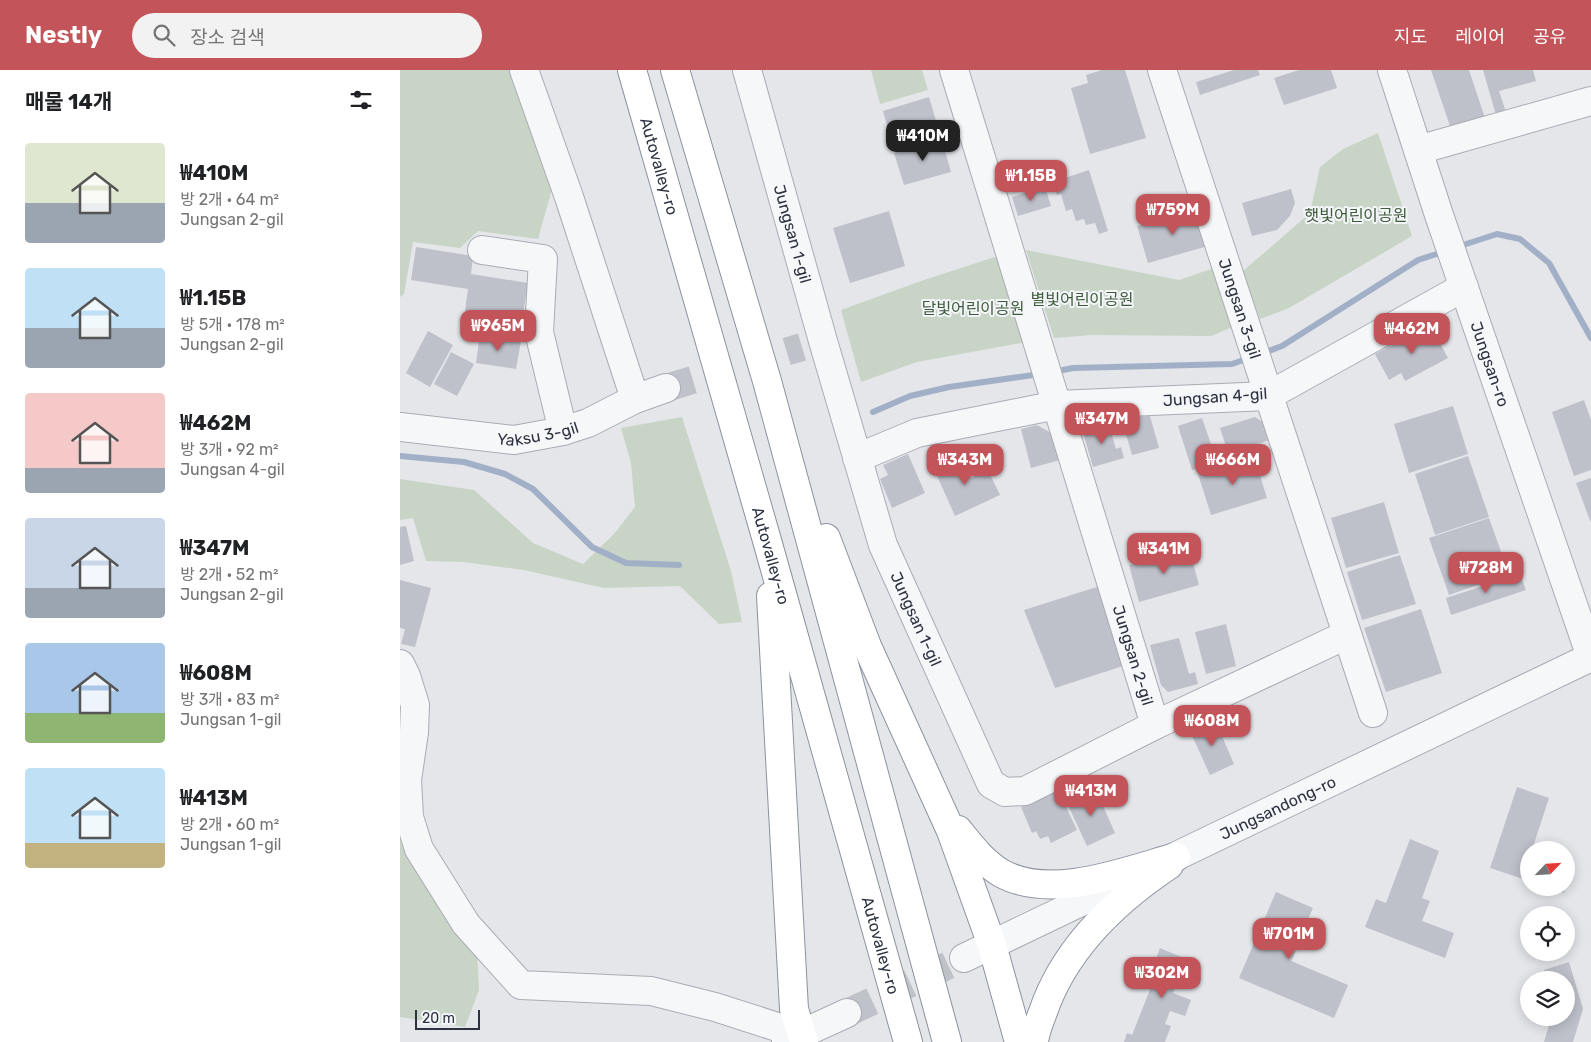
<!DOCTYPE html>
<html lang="ko">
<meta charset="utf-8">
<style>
body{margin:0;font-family:Rubik,"Noto Sans KR",sans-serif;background:#f2f2f2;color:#202124;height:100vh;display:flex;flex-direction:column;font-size:19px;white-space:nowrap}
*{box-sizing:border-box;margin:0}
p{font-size:16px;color:#757577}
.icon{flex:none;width:28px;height:28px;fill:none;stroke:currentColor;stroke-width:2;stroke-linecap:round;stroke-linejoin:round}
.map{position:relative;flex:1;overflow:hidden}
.side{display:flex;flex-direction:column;background:#fff;width:400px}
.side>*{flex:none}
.needle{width:32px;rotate:65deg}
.tools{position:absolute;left:1120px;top:771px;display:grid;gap:10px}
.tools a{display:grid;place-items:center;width:55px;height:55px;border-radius:50%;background:#fff;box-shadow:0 2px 12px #0003;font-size:25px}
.scale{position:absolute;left:15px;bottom:12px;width:65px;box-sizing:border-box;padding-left:5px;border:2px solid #2d3241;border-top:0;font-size:14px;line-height:18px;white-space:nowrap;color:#2d3241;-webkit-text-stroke:4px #f3f5f8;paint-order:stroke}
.price{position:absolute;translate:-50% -42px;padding:0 11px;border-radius:10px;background:#c3555a;color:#fff;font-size:16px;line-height:32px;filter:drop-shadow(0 1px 2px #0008)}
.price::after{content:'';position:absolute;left:50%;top:30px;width:15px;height:11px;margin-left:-8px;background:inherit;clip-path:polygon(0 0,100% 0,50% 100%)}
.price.current{background:#222;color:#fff}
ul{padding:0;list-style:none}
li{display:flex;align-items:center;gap:15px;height:125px;padding:0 25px}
li span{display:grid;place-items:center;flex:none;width:140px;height:100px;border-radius:5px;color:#555}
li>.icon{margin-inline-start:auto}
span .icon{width:60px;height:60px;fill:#fffc;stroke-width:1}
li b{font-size:21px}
h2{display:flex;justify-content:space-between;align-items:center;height:60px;padding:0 25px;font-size:21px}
header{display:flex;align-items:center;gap:30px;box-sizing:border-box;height:70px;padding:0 25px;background:#c3555a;color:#fff}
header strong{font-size:24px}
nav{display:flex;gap:28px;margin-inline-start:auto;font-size:18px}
.search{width:350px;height:45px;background:#f2f2f2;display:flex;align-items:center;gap:12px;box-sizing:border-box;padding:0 18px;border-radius:28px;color:#757577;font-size:19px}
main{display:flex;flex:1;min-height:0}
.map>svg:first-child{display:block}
.green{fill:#c8d4c6}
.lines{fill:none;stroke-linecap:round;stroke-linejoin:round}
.stream{stroke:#a2b0c7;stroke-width:6}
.building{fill:#bec1ca}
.minor-tunnel{stroke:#bfc2c8;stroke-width:28;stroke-dasharray:28 14;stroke-linecap:butt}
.minor-casing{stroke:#a9acb4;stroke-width:30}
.highway-casing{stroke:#8c92a0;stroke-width:30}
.minor{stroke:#f6f7f9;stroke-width:28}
.highway{stroke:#fff;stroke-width:28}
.labels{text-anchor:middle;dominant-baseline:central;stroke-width:4;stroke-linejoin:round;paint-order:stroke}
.street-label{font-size:16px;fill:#2d3241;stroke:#f3f5f8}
.park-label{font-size:16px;fill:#3e5c3b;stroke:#f3f5f8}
</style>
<header>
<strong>Nestly</strong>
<div class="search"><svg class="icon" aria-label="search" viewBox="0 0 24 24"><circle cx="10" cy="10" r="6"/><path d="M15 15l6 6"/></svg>장소 검색</div>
<nav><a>지도</a><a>레이어</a><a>공유</a></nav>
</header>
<main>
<section class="side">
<h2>매물 14개<svg class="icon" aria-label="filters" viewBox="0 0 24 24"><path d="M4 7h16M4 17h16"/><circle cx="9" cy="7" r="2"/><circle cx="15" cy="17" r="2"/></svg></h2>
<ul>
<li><span style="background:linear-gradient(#dfe7d0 60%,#9aa5b1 0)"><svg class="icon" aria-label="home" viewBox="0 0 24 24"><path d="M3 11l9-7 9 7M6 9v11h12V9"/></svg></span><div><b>₩410M</b><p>방 2개 · 64 m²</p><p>Jungsan 2-gil</p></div></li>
<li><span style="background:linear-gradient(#bfe0f5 60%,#9aa5b1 0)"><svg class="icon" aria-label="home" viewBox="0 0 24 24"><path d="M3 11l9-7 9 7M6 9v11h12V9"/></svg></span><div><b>₩1.15B</b><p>방 5개 · 178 m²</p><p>Jungsan 2-gil</p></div></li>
<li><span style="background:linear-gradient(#f6c9c9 75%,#9aa5b1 0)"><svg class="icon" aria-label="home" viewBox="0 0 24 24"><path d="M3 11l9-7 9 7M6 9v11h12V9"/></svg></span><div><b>₩462M</b><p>방 3개 · 92 m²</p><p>Jungsan 4-gil</p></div></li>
<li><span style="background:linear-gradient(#c9d6e8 70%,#9aa5b1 0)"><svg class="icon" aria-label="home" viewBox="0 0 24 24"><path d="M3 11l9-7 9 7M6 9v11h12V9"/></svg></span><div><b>₩347M</b><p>방 2개 · 52 m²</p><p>Jungsan 2-gil</p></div></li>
<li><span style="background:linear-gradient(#a9c7e8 70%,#8fb573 0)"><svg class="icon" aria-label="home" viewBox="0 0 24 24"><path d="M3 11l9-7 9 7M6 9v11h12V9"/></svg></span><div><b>₩608M</b><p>방 3개 · 83 m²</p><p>Jungsan 1-gil</p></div></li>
<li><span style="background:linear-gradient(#bfe0f5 75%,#c2b280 0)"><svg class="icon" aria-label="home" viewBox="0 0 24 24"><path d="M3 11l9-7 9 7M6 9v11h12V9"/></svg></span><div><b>₩413M</b><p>방 2개 · 60 m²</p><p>Jungsan 1-gil</p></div></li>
</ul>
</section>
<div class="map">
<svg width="1191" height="972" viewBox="0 0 1191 972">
<rect width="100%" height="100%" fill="#e4e6ea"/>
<path class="green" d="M0,0h116l38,112 -16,57 -60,-8 -18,17 -47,-6 -9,52 -4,3z
M471,0h51l6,20 -48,14z
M978,63l34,103 -123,72 -29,11 -17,-48 67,-58 10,-46 23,-18z
M626,180l153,30 35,-12 19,59 -22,9 -119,-1 -38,3z
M601,185l25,87 -109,20 -56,20 -20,-72 80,-29z
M282,347l49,154 11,51 -23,2 -39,-38 -76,2 -80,-18 -60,-8 -38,-1 -13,-43 -13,2v-41l74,11 59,53 50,21 31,-30 21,-27 -4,-44 -10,-35z
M0,732l77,148 2,40 -14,37 -65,-10z"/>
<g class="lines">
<path class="stream" d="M1057,177l40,-13 23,5 29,24 42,75
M861,284l21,-8 136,-86 28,-9
M653,302l20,-4 159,-4 17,-6
M473,342l37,-16 39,-9 91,-13
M0,386l64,6 41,12 28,15 59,58 34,16 53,2"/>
</g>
<path class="building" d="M702,0h23l21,68 -56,16 -19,-66 17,-5 -2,-8z
M834,0h24l2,5 -60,20 -4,-13z
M899,0h32l6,18 -53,17 -10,-27z
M1031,0h38l16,48 -34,11z
M1083,0h50l3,11 -37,10 7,21 -10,3z
M529,27l11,37 -47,13 -10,-36z
M542,70l9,32 -47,13 -10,-32z
M689,100l19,61 -9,3 -4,-11 -9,2 -2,-6 -8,2 -4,-12 -6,2 -5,-17 -4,1 -4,-13z
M645,117l6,19 -33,10 -6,-19z
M891,119l4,14 -5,13 -13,14 -25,6 -10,-33z
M798,139l10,37 -60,17 -11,-37z
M489,141l16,55 -55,17 -17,-55z
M16,177l57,9 -2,18 57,9 -6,37 -57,-9 3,-22 -57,-9z
M1030,255l18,33 -43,23 -4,-8 -12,7 -14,-26z
M28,261l25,14 -23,42 -24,-14z
M80,264l41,7 -5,28 -40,-6z
M51,282l23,12 -17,32 -23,-12z
M1184,330l7,20v50l-17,6 -22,-64z
M1053,336l15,48 -59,19 -15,-49z
M750,346l9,32 -27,7 -11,-38z
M855,347l9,6 6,17 -42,13 -8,-25z
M802,348l15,44 -25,8 -14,-44z
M708,352l8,27 5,-2 3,11 -31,9 -9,-31 3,-8z
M637,355l16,9 7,26 -29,8 -10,-39z
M508,384l17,39 -33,15 -12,-29 8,-4 -5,-10z
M562,386l9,22 17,-8 12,25 -45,21 -21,-47z
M854,386l13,42 -56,17 -13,-41z
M1068,386l21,61 -54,18 -20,-61z
M1191,408v45l-15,-40z
M984,432l15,51 -53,15 -15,-50z
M1089,448l20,56 -60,21 -20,-57z
M6,456l8,35 -14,4v-38z
M789,478l10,37 -60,17 -10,-37z
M1000,485l16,49 -54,16 -15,-48z
M1120,504l6,16 -75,25 -5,-17z
M0,510l31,8 -16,59 -14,-3 4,-15 -5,-1z
M700,516l23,80 -68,22 -31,-78z
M1021,539l21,64 -56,19 -22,-64z
M826,554l10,42 -30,8 -11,-42z
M779,568l10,36 6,-2 3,12 -30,8 -7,-7 -11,-40z
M815,650l19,44 -24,11 -20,-44z
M1117,717l32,11 -17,52h-3v31l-39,-13z
M695,718l20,45 -28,13 -21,-45z
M658,720l19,40 -26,13 -3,-7 -8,3 -4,-8 -4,2 -11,-26z
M1010,769l29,12 -17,47 8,3 -8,20 32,12 -9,25 -80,-31 11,-28 10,4z
M1166,794l6,2 -5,17h-1z
M1149,818h16l-1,5z
M876,822l37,16 -13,29 -4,-2 -5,14 5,2 -5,10 57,24 -14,33 -95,-40z
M760,878l31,13 -9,22 -4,-1 -5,11 18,7 -6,16 -15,-5 -5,13 6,2 -6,16h-41l3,-9 5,2 23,-58 -5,-2z
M1169,892l14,47 -10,33h-29l7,-24h15v-38h-19l-3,-10z"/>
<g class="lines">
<path class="minor-tunnel" d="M266,318l136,-41
M447,943l117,-55"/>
<g class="minor-casing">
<g id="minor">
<path d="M124,0l45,127 66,202"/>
<path id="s1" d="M347,0l76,271 60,204 108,239 14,8 20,-1 130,-66 191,-90"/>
<path id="s2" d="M554,0l201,655"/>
<path id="s3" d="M762,0l211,643"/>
<path id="s4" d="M992,0l47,145 152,442"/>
<path d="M1018,80l173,-49"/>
<path d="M82,180l61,9 -4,73 24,99"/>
<path id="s5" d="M0,357l114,13 49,-9 25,-8 47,-24 31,-11"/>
<path d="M457,388l60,-25 140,-28 211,-9 196,-109"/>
<path d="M0,594l6,12 9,29 -1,27 -7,48 2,37 10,32 47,75 55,61 130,6 64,16 87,28"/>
<path id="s6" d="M564,888l627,-301"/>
<path d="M386,971l61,-28"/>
</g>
</g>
<g class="highway-casing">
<g id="highway">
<path id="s7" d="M232,0l136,474 140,498"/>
<path d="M275,0l92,311 180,661"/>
<path d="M426,468l41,108 84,185 41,114 27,97"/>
<path d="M371,526l23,413 10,33"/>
<path d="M558,760c13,16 25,32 43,43 50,28 125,-2 175,-16"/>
<path d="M634,972c1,-10 5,-20 9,-30 21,-62 72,-111 126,-147"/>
</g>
</g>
<use href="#minor" class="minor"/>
<use href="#highway" class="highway"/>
</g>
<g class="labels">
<g class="street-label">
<text stroke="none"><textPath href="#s7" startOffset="100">Autovalley-ro</textPath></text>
<text stroke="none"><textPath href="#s1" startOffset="170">Jungsan 1-gil</textPath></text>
<text stroke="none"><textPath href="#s3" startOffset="251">Jungsan 3-gil</textPath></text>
<text stroke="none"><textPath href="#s4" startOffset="310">Jungsan-ro</textPath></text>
<text transform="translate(815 327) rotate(-4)">Jungsan 4-gil</text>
<text stroke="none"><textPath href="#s5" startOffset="139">Yaksu 3-gil</textPath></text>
<text stroke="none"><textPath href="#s7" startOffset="505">Autovalley-ro</textPath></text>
<text stroke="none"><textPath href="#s1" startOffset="575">Jungsan 1-gil</textPath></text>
<text stroke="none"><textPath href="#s2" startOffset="612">Jungsan 2-gil</textPath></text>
<text stroke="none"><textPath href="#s6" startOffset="348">Jungsandong-ro</textPath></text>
<text stroke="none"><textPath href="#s7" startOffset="910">Autovalley-ro</textPath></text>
</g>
<g class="park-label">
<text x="956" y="145">햇빛어린이공원</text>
<text x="682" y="229">별빛어린이공원</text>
<text x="573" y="238">달빛어린이공원</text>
</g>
</g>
</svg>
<div class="tools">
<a><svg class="needle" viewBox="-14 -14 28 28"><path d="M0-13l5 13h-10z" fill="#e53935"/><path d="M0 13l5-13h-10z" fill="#757577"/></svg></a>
<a><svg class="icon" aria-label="locate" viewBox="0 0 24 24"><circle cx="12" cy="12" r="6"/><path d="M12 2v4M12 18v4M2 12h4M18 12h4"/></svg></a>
<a><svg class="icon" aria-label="layers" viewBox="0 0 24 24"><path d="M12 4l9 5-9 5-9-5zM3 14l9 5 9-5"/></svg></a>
</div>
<div class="scale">20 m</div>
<b class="price current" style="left:523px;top:92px">₩410M</b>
<b class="price" style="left:631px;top:132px">₩1.15B</b>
<b class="price" style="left:773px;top:166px">₩759M</b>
<b class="price" style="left:98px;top:282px">₩965M</b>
<b class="price" style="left:1012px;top:285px">₩462M</b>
<b class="price" style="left:702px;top:375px">₩347M</b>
<b class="price" style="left:565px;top:416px">₩343M</b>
<b class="price" style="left:833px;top:416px">₩666M</b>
<b class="price" style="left:764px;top:505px">₩341M</b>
<b class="price" style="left:1086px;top:524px">₩728M</b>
<b class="price" style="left:812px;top:677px">₩608M</b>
<b class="price" style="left:691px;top:747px">₩413M</b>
<b class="price" style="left:889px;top:890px">₩701M</b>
<b class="price" style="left:762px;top:929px">₩302M</b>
</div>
</main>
